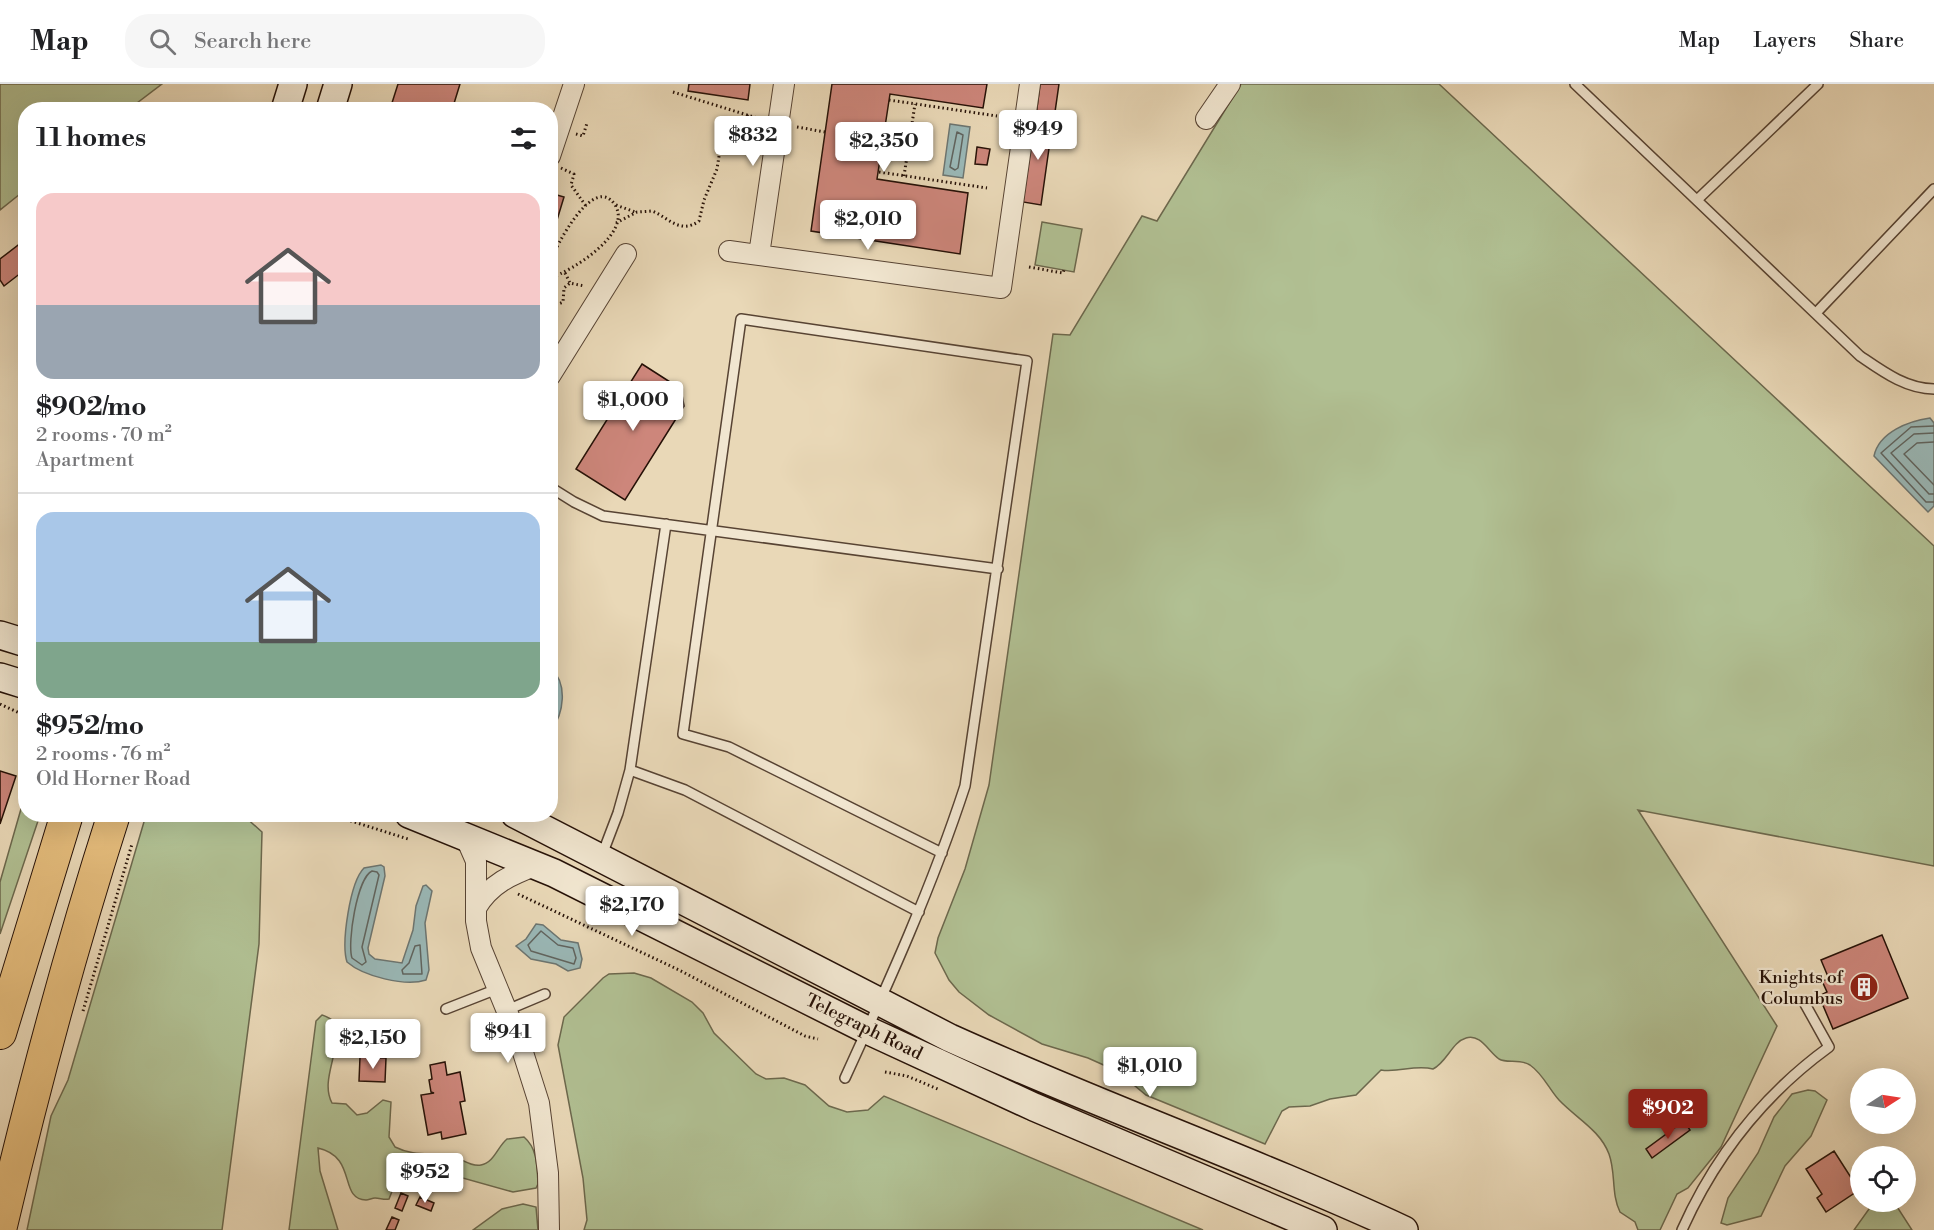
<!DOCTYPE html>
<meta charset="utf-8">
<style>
body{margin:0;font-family:"Libre Bodoni",serif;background:#f6f6f6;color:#202124;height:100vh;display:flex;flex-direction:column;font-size:22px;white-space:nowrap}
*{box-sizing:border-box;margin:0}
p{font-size:20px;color:#757577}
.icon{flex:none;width:33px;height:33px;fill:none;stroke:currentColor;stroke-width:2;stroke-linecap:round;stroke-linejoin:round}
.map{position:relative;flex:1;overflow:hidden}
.details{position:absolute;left:18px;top:18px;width:540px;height:720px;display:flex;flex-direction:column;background:#fff;border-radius:24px;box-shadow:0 6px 24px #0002}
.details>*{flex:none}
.needle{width:39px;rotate:78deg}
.controls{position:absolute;left:1850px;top:984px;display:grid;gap:12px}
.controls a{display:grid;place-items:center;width:66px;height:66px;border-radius:50%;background:#fff;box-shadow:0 6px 24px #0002;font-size:30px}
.price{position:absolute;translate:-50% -51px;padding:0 14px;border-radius:6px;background:#fff;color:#222;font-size:20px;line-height:39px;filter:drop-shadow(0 2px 3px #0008)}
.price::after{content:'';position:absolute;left:50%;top:36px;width:18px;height:14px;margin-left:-9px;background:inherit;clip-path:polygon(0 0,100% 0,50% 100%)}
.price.current{background:#8f2418;color:#fff}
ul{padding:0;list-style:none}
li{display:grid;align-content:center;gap:12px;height:318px;padding:0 18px}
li+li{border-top:2px solid #e0e0e0}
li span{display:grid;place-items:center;height:186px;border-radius:18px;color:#555}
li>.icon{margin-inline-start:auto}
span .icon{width:108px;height:108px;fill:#fffc;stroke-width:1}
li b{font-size:26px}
h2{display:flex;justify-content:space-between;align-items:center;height:72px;padding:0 18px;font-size:26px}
header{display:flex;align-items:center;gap:36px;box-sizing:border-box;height:84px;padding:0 30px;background:#fff;border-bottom:2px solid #e0e0e0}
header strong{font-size:28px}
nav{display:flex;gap:33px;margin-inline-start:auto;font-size:21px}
.search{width:420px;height:54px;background:#f6f6f6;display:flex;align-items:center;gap:15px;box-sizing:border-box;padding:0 21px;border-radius:24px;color:#757577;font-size:22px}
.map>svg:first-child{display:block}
.green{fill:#b1c093;stroke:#6c684d;stroke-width:1.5}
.water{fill:#9ab8b7;stroke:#6c7571;stroke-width:1.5}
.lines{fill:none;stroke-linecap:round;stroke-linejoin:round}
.shore{stroke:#60645f;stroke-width:1.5}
.building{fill:#cd867b;stroke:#261107;stroke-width:1.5}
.service-casing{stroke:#574333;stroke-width:12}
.minor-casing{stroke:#574333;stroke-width:22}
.secondary-casing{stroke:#261107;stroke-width:30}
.trunk-casing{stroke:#261107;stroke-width:34}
.path{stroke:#261107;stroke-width:3;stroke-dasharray:1.5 3;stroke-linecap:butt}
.service{stroke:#f1e6d0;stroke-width:9}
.minor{stroke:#f1e6d0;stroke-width:20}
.secondary{stroke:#f1e6d0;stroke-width:27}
.trunk{stroke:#e4bc7c;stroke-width:32}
.labels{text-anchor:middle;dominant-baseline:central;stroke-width:4.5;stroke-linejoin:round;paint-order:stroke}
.poi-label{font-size:18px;fill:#261107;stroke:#f1e6d0;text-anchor:end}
.street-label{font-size:18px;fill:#261107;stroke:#f1e6d0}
</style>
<header>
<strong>Map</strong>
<div class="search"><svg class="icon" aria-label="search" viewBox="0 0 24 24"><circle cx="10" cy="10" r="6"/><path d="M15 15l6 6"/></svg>Search here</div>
<nav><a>Map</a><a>Layers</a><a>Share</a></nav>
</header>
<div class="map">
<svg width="1934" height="1146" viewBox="0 0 1934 1146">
<rect width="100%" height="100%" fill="#e9d8b7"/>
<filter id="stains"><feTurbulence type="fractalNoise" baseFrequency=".00333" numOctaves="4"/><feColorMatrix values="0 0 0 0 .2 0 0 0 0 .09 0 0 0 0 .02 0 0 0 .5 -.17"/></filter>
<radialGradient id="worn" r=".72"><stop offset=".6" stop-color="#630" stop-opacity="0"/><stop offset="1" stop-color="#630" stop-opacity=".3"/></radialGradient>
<path class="green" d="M0,0h162l-33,25 -103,1 -1,80 -25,20z
M1241,0h198l495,462v320l-296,-56 139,216 -56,121 -33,41 -11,6 -17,36h-22l-3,-8 -15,-10c-9,-18 -4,-39 -11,-58 -9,-24 -33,-36 -50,-54 -10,-11 -16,-26 -29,-35 -11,-7 -23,-1 -31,-6 -10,-7 -19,-26 -33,-21 -14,4 -19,24 -33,31 -18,-5 -34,4 -52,1l-25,25 -26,4 -20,7 -21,1 -7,4 -17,33 -119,-49 -29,-24 -29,-13 -46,-14 -53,-29 -30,-23 -10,-12 -14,-27 3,-15 27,-69 24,-84 64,-451 17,1 72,-119 15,5z
M1042,138l40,7 -8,43 -39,-7z
M25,711l1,19 14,1 -40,119v-52z
M146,731h97l19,17 -3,112 -37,286h-195l24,-114 17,-36z
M634,889l17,5 41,24 11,11 11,20 42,41 10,5 18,-1 21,7 24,21 18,6 21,-2 16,-14 319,134h-619l3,-10 -4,-42 -25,-133 6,-28 39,-39 6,-4z
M322,931c6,1 33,20 37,25 2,3 1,5 1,9l-25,-1c-3,19 -12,38 -3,55l14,1 11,11 10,-2 16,-13 8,2 -2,35 6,10c22,11 38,4 60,10 8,3 17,10 26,8 13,-2 17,-19 26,-26l17,-2c14,12 13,30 14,47l-2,4 -23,4 -100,-28 -8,1 -5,6 -11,28c-5,1 -9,-1 -14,-1 -3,0 -6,2 -9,2 -28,-1 -8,-43 -48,-52l2,23 18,59h-49l27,-209z
M1808,1006l7,1 12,9 -16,36 -26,30 -24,50 -34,9 -6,-2 7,-25 30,-45 16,-36 18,-23z
M1874,1118h20l18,28h-58z
M523,1120l13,3 2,23h-65l29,-21z"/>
<path class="water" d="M950,40l20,3 -7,51 -20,-3z
M1930,334l4,5v83l-6,6 -54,-56c5,-24 35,-35 56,-38z
M551,584c17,16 13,45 0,63z
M381,781l3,2 1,9 -17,72 1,6 6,5 27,4 11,-33 3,-24 7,-20 3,-1 6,6 -7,32 4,47 -3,10c-21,7 -63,-4 -79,-18 -6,-19 3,-80 17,-94z
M536,840l7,1 18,15 17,3 4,16 -2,9 -12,3 -12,-7 -25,-5 -15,-13 10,-7z"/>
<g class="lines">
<path class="shore" d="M957,48l6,3 -5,33 -3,2 -5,-3z
M1934,342l-23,1 -30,26 45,49h8
M1934,349l-20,1 -23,19 38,41h5
M1934,358l-17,1 -13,11 30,31
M372,787l5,1 2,3 -17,72 4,15 -4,3 -10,-7c-5,-15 5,-80 20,-87z
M541,847l17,14 15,3 3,10 -2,6 -43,-13 -3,-6z
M420,861l2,29h-19l-1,-4 7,-7 6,-17z"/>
</g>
<path class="building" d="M398,0h62l-8,26h-50l-11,-4z
M689,0h61l-2,16 -60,-9z
M832,0h155l-4,24 -93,-14 -13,85 91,14 -8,61 -149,-23z
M1040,0h19l-5,35 -18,-3z
M1035,34l18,2 -12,85 -18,-3z
M977,63l13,2 -3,16 -12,-1z
M550,109l14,4 -14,46z
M26,155v30l-22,17 -4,-6v-21z
M642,280l39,25 3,17 -59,94 -49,-31z
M26,295v16l-5,-1z
M0,687l16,5 -16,48z
M1882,851l26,63 -75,31 -14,-33 8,-4 -5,-11 7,-2 -8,-19z
M360,973l26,1 -1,24 -26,-1z
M445,978l2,13 13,-3 5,29 -5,1 6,32 -24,5 -1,-7 -13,3 -7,-40 13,-2 -3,-1 -2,-12 3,-1 -2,-14z
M1684,1037l6,9 -38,28 -6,-9z
M1834,1067l25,39 -33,22 -9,-14 5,-4 -16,-25z
M401,1109l7,3 -6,15 -7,-3z
M420,1113l14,6 -3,8 -15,-6z
M392,1133l7,3 -4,10h-9z"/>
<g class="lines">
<g class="service-casing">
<path id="service" d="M1575,0l285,272c22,15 46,33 74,33
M1697,116l121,-116
M1816,229l118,-124
M550,403l24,15 29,14 395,53
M630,686l55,20 234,122
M602,771l16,-42 12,-43 36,-246
M446,925l51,-20
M507,926l38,-16
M845,994c44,-96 87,-191 120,-292l62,-425 -286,-42 -58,415 46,13 213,106
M1682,1146c33,-74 81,-135 147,-183l-24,-43"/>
</g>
<g class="minor-casing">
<path id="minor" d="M1206,35l24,-35
M550,72l24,-72
M729,167l272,37 29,-204
M759,171l25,-171
M550,292l76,-122
M465,752l11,25v60l5,27 39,95 19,60 9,70 1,57
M476,824c15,-25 35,-33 61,-43"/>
</g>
<g class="secondary-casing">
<path id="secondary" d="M285,26l8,-26
M330,26l8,-26
M0,551l26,8
M0,593l26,8
M409,730l145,59 313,157 167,77 289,123
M515,730l435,224c150,68 305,123 454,192"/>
</g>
<g class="trunk-casing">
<path id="trunk" d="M0,949l67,-219
M0,1146c33,-140 70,-279 114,-416"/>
</g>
<path class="path" d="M673,8l84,26
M889,16l108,16
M797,43l28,5
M576,50l7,2 4,-13
M561,84l13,6 -3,11 15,21
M879,88l108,16
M904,92l11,-72
M616,121l19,7
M616,139l21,-11 15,-1c16,6 28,24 47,10l5,-21 13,-31 5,-32 8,-10 19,-12
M550,179c5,-16 44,-91 65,-58 18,28 -43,66 -65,73
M1029,183l34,6 1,-3
M565,189l5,10
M550,216l6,30
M552,223l11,-5 1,-14 6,-5 14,3
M586,317l22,13
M0,620l26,12
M329,730l79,25
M518,810l161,76 126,66 13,3
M83,927l49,-167
M885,988l22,4 33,14"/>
<use href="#service" class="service"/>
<use href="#minor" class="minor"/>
<use href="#secondary" class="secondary"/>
<use href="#trunk" class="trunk"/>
</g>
<defs>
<g id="building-disc" transform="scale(1.5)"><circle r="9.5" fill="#8f2418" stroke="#f1e6d0"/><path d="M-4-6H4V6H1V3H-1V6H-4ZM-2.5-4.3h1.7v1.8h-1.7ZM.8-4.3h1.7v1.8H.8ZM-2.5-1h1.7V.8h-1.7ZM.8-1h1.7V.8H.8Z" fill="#fff"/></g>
</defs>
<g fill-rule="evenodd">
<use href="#building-disc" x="1864" y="903"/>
</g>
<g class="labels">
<g class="poi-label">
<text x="1843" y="893">Knights of<tspan x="1843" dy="21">Columbus</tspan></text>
</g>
<g class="street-label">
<text transform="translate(864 943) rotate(26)">Telegraph Road</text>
</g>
</g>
<rect width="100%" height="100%" filter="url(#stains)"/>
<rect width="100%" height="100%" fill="url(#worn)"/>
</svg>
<div class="controls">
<a><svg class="needle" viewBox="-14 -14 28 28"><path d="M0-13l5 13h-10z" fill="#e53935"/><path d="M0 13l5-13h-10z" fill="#757577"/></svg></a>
<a><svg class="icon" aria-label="locate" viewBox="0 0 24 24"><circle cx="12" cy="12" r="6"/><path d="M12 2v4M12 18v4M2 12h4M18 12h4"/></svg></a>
</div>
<b class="price" style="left:1038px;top:77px">$949</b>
<b class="price" style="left:753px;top:83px">$832</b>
<b class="price" style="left:884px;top:89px">$2,350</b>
<b class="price" style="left:868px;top:167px">$2,010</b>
<b class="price" style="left:633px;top:348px">$1,000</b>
<b class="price" style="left:632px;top:853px">$2,170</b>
<b class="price" style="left:508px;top:980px">$941</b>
<b class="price" style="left:373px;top:986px">$2,150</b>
<b class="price" style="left:1150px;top:1014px">$1,010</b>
<b class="price current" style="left:1668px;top:1056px">$902</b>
<b class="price" style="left:425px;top:1120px">$952</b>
<section class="details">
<h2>11 homes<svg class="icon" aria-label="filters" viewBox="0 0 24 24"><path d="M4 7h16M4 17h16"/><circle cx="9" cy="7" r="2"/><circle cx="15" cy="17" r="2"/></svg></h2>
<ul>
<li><span style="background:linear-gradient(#f6c9c9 60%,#9aa5b1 0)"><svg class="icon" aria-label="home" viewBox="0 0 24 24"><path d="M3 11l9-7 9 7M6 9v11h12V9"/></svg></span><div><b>$902/mo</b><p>2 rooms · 70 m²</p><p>Apartment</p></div></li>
<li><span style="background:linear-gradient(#a9c7e8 70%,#7fa58c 0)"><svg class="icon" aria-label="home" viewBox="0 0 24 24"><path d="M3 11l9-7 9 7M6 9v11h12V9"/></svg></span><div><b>$952/mo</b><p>2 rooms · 76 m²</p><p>Old Horner Road</p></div></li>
</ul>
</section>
</div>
